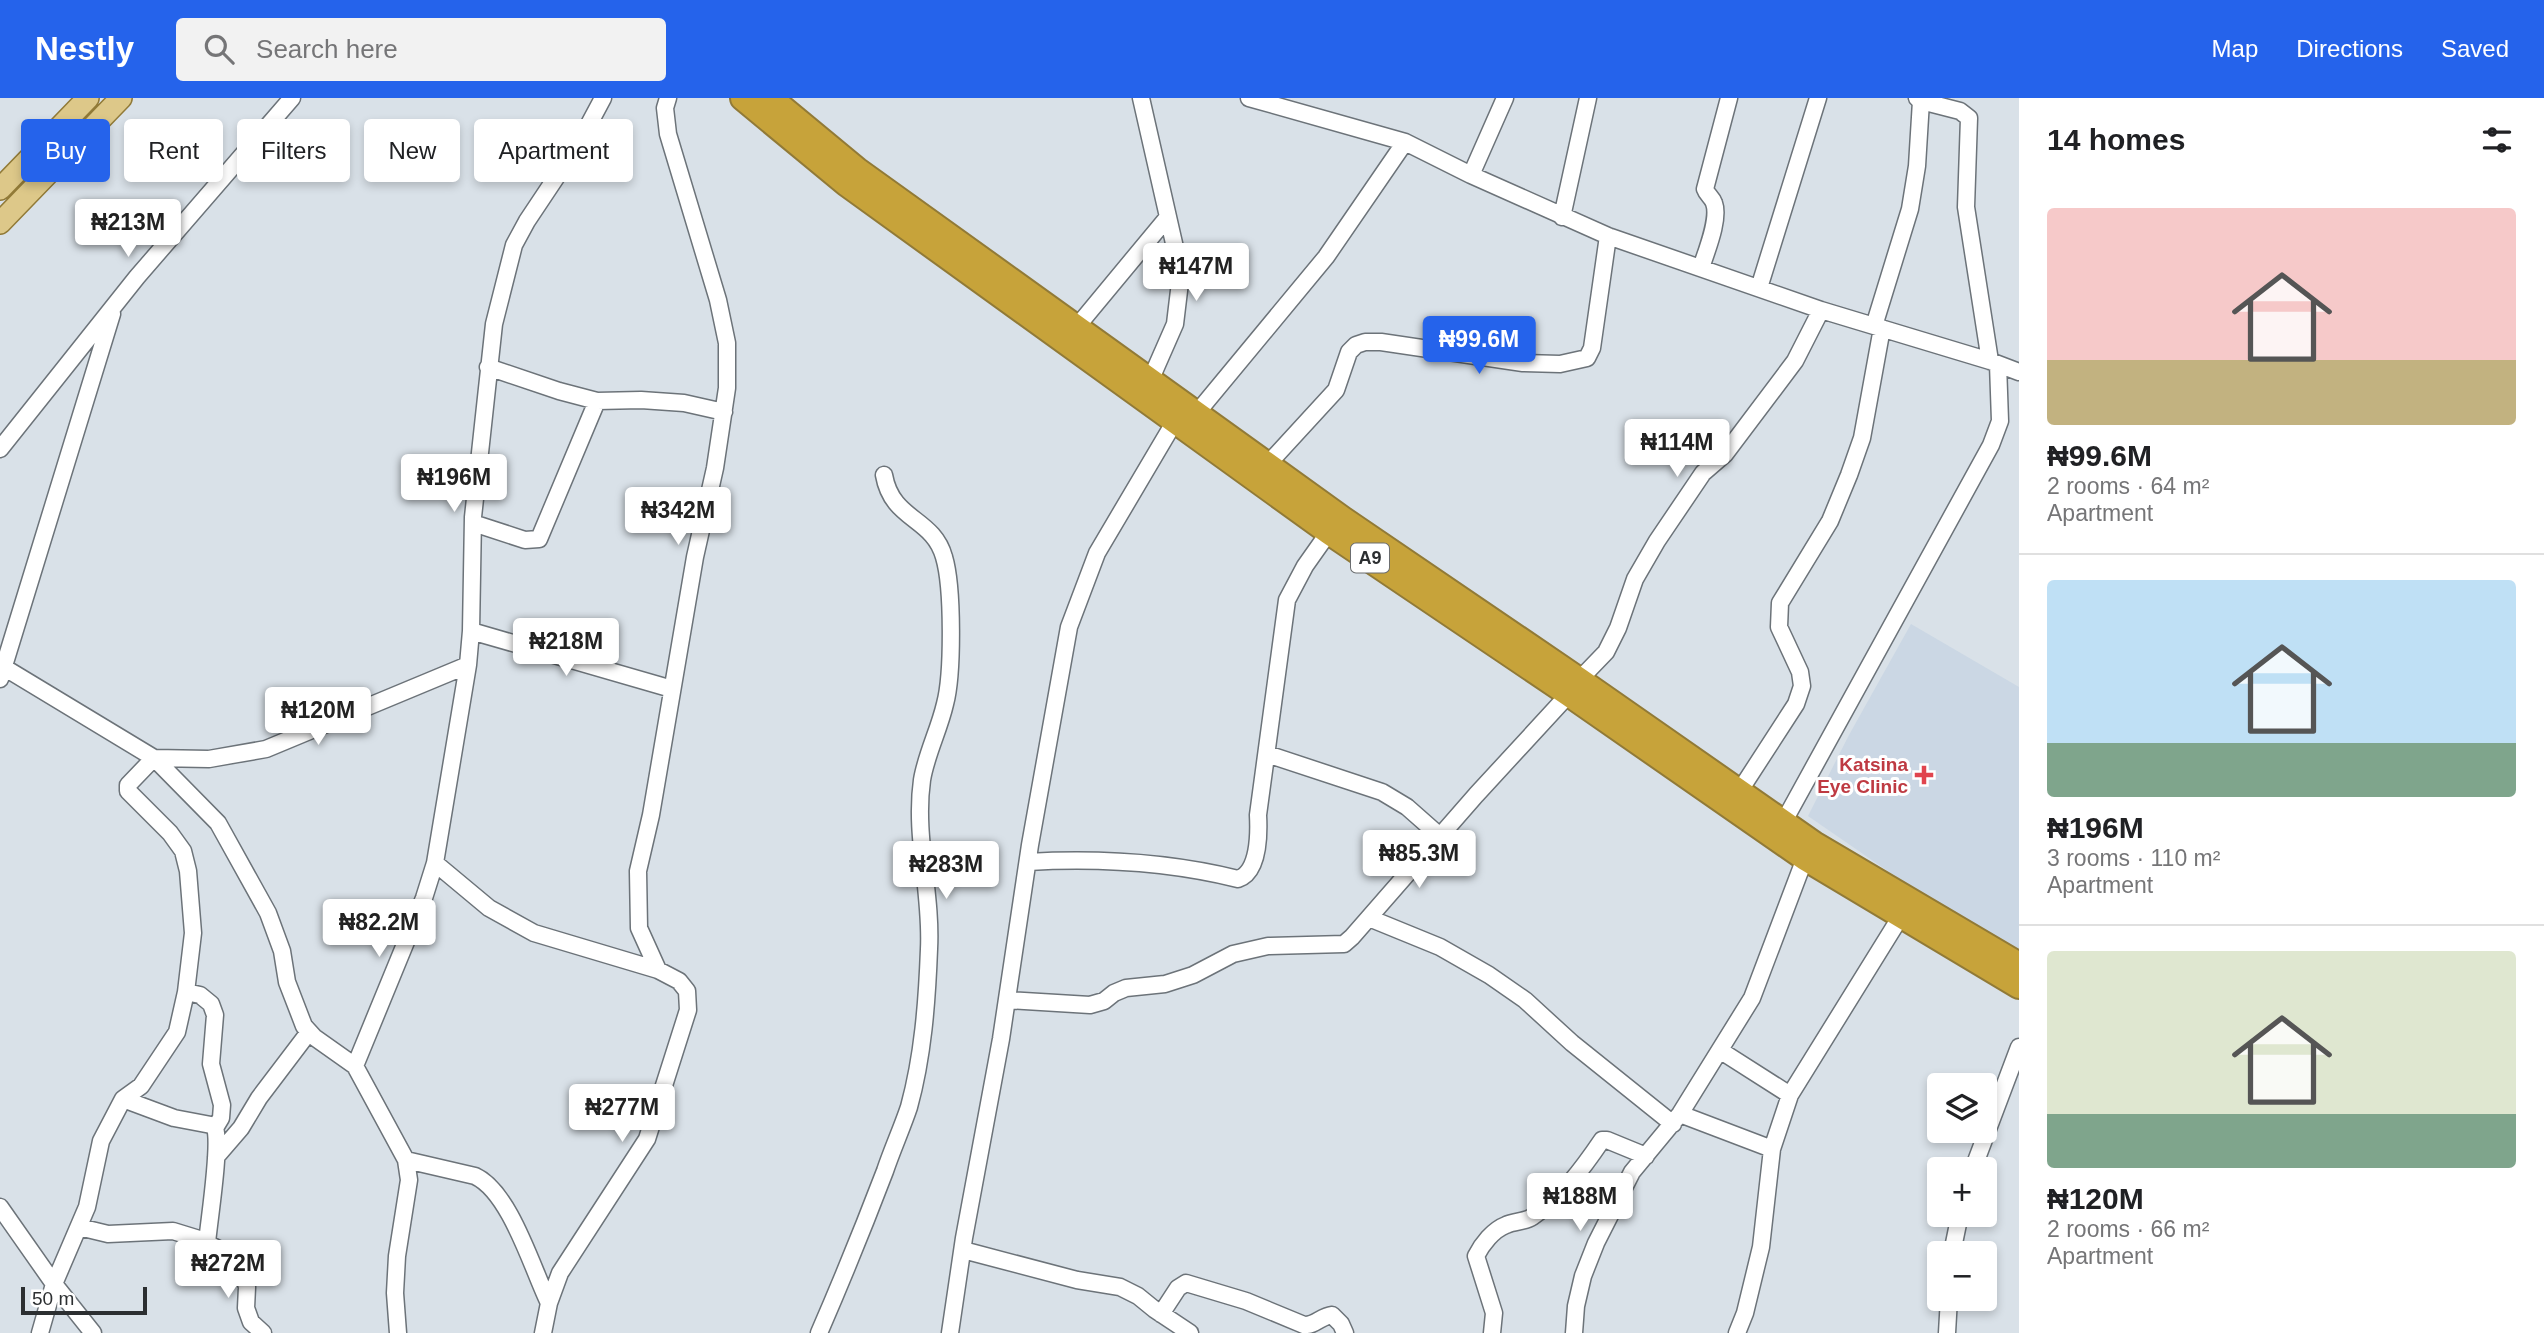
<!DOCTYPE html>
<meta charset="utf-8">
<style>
body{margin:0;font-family:Arial,sans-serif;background:#f2f2f2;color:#202124;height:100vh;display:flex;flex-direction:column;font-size:26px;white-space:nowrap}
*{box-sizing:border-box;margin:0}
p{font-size:23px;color:#757577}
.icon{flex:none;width:38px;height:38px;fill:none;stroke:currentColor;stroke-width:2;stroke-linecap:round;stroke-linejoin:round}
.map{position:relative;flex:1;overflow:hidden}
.sheet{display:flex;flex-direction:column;background:#fff;width:525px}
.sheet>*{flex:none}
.banner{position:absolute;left:21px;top:21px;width:665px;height:63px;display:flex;gap:14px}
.fabs{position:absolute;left:1927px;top:975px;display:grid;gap:14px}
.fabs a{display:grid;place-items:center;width:70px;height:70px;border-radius:7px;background:#fff;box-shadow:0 4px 10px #0003;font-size:35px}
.scale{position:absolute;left:21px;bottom:18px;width:126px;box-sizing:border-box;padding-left:7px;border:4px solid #2c2f31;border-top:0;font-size:19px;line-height:24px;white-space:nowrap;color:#2c2f31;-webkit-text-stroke:5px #fff;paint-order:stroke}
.price{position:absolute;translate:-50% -60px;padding:0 16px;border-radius:7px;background:#fff;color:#222;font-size:23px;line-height:46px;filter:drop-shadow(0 2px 4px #0008)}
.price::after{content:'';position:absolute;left:50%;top:42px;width:21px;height:16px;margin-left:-10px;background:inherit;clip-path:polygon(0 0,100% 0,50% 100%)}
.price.on{background:#2563eb;color:#fff}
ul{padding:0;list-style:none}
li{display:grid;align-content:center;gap:14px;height:371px;padding:0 28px}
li+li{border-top:2px solid #e0e0e0}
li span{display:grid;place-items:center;height:217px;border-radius:7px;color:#555}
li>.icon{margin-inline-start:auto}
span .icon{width:126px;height:126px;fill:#fffc;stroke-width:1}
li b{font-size:30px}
h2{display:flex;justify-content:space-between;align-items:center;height:84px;padding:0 28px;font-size:30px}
.pill{padding:0 24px;border-radius:7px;background:#fff;box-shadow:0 4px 10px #0003;font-size:24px;line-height:63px}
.pill.on{background:#2563eb;color:#fff}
header{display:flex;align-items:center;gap:42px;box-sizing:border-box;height:98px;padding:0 35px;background:#2563eb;color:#fff}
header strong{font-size:33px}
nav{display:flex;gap:38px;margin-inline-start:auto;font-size:24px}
.search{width:490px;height:63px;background:#f2f2f2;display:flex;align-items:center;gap:18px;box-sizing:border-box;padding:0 24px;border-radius:7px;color:#757577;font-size:26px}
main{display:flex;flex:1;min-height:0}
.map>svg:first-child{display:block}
.built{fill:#cbd7e4}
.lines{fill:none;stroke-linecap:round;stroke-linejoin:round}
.minor-casing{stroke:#6c7379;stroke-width:19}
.major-casing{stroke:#917a37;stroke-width:24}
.highway-casing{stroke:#917a37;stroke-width:28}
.minor{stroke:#fff;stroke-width:16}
.major{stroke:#ddc889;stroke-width:21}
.highway{stroke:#c7a33a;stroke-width:24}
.health-dot{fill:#e0444e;stroke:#fff;stroke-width:2.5}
.labels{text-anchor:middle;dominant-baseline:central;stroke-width:6;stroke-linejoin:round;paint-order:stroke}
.shield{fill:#fff;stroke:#6b6d6f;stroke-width:2}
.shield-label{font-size:18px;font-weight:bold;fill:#2c2f31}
.health-label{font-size:19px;font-weight:bold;fill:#be3a42;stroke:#fff;text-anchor:end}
</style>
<header>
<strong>Nestly</strong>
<div class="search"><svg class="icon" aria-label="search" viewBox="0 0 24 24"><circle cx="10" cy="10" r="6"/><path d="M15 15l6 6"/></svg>Search here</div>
<nav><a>Map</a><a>Directions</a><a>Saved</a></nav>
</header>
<main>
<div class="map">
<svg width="2019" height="1235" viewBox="0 0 2019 1235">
<rect width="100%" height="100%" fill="#d9e1e8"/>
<path class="built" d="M1911,526l108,63v269l-63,-38 -148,-102 41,-81z"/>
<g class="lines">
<g class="minor-casing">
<path id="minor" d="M1141,0l40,176 -6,50 -25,57
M1249,0l156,44 66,33 137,61 213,74 169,51 29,11
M1917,0l4,3 39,10 9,7 -3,89 24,154
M1471,77l34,-77
M1562,119l26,-119
M1701,170c5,-16 19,-49 13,-65 -2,-6 -7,-8 -9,-14l24,-91
M1759,190l59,-190
M1874,228l36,-117 7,-43 4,-65
M1075,231l92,-111
M488,269l71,24 38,10 44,-1 43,3 40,9
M1196,316l130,-157 79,-115
M0,351l137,-172 155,-179
M1268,366l68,-74 13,-38 7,-7 9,-3h16l142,21 37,1 27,-6 5,-10 16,-112
M473,425l52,17 14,-1 58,-138
M471,533l201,58
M0,567l154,93 64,65 50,90 14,38 5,31 17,44 10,11 41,29 51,94 3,20 -12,76 -2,37 3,40
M0,581l112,-365
M1579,582l27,-28 12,-24 17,-49 22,-38 46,-68 22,-19 70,-93 26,-51
M1267,656l115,38 25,15 34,30
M1739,694l57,-88 6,-18 -2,-14 -21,-45 1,-24 50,-82 19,-46 13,-37 20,-110
M1783,725l208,-378 9,-24 -2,-57
M1028,764c70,-4 141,0 210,17 21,-7 21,-45 20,-64l29,-215 18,-34 24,-34
M435,765l54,45 45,25 124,37 21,11 8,10 1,19 -41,129 -87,134 -11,30 -6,30
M1369,820l71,29 49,28 36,25 47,43 101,81
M658,872l-19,-42 -1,-57 13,-56 44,-258 20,-89 12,-80v-45l-9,-43 -50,-166 -3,-26 3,-10
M186,894l14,3 11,9 4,11 -4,49 11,41 -1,13 -6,10c6,18 -6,92 -8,115
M1007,902l83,5 14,-4 10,-8 12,-5 39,-4 28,-9 40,-21 35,-8 76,-2 8,-7 124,-142 93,-101
M1721,953l69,44
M355,968l69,-168 11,-35 33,-198 3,-34 2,-114 21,-193 20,-79 13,-24 52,-78 24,-45
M123,1001l51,19 37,7 4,3
M1680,1016l92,35
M216,1059l25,-29 18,-30 50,-66
M406,1062l69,16c35,16 57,92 74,127
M1973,1071l46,-122
M0,1109l54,77 39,49
M79,1129l29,7 65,-3 26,8 29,15 14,15 5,18 -1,21 5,14 12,11
M963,1152l114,30 43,7 18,9 16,13 36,24
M1952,1155l8,-39
M1161,1216l17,-26 8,-5 60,18 58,24c11,1 17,-9 28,-10l9,9 4,9
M40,1235l14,-49 33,-77 14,-66 22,-42 18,-13 36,-54 9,-40 7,-59 -5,-62 -5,-20 -13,-18 -42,-42v-6l26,-27 55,1 57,-10 202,-84
M819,1235c23,-53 45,-107 66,-162 7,-21 17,-43 24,-64 14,-51 18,-105 20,-158 3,-56 -15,-113 -7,-169 4,-25 17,-50 23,-76 8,-30 8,-117 -1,-147 -11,-40 -52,-36 -60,-82
M950,1235l14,-95 37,-199 29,-194 39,-218 28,-74 78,-132
M1492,1235l2,-20 -18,-57c6,-12 17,-26 30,-31 8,-4 19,-3 26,-8 29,-19 51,-49 70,-77h5l39,16
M1574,1235l2,-27 7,-30 13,-33 36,-71 48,-58 72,-116 53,-140
M1737,1235l8,-20 16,-66 11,-98 18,-54 111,-179
M1947,1235l2,-35"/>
</g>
<g class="major-casing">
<path id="major" d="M0,91l88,-91
M0,125l121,-125"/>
</g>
<g class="highway-casing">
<path id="highway" d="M743,0l104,86 482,348 240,162 236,164 214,128
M770,0l87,72 487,350 235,160 235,164 205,121"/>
</g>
<use href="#minor" class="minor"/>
<use href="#major" class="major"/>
<use href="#highway" class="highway"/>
</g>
<path class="health-dot" d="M1920.5 666.5h7v7h7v7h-7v7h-7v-7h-7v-7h7z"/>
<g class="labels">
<rect class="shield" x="1351" y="445.5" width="38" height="29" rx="5"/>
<g class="shield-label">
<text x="1370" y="460">A9</text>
</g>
<g class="health-label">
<text x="1908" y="666">Katsina<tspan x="1908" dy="22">Eye Clinic</tspan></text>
</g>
</g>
</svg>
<div class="fabs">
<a><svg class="icon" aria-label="layers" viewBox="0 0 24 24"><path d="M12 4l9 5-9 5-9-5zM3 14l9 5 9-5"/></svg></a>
<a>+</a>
<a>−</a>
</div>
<div class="scale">50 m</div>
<b class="price" style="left:128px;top:161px">₦213M</b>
<b class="price" style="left:1196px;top:205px">₦147M</b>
<b class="price on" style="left:1479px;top:278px">₦99.6M</b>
<b class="price" style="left:1677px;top:381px">₦114M</b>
<b class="price" style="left:454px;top:416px">₦196M</b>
<b class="price" style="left:678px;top:449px">₦342M</b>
<b class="price" style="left:566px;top:580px">₦218M</b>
<b class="price" style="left:318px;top:649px">₦120M</b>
<b class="price" style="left:1419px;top:792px">₦85.3M</b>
<b class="price" style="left:946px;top:803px">₦283M</b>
<b class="price" style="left:379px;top:861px">₦82.2M</b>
<b class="price" style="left:622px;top:1046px">₦277M</b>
<b class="price" style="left:1580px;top:1135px">₦188M</b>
<b class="price" style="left:228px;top:1202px">₦272M</b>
<div class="banner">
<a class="pill on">Buy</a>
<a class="pill">Rent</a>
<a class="pill">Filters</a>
<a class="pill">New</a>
<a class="pill">Apartment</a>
</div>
</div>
<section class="sheet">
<h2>14 homes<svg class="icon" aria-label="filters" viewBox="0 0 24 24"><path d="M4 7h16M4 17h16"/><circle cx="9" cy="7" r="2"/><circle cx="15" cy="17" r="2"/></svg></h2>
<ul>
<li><span style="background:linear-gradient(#f6c9c9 70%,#c2b280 0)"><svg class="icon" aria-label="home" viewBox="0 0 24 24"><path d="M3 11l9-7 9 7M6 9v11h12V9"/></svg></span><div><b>₦99.6M</b><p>2 rooms · 64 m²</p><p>Apartment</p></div></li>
<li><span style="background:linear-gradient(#bfe0f5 75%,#7fa58c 0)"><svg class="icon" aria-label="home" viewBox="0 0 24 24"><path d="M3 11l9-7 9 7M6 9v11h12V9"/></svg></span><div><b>₦196M</b><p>3 rooms · 110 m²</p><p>Apartment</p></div></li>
<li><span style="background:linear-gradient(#dfe7d0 75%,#7fa58c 0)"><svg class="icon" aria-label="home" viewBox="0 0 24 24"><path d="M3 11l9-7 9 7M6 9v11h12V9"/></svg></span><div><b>₦120M</b><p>2 rooms · 66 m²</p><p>Apartment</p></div></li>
</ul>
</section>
</main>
